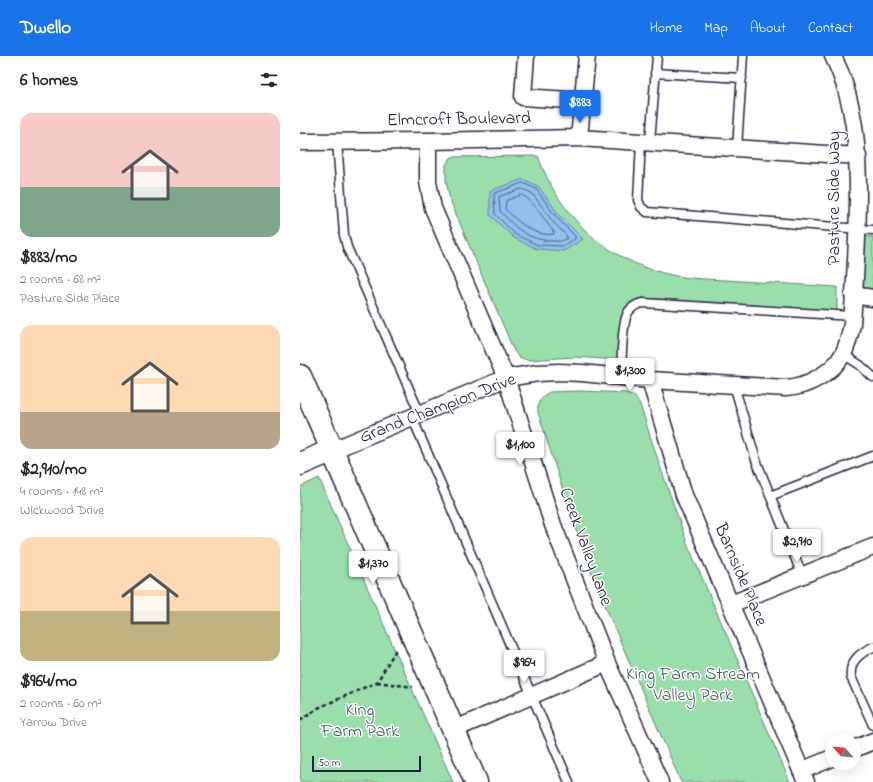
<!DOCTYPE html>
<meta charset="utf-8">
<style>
body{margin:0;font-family:"Indie Flower",sans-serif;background:#f2f2f2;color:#222;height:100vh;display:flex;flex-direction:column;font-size:15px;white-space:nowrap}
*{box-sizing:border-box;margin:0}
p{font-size:13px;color:#767676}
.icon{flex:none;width:22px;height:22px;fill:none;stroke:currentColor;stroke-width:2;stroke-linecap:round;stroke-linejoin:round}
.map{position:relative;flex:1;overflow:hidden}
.panel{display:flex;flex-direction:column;background:#fff;width:300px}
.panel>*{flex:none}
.needle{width:26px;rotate:297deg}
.fabs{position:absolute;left:525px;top:678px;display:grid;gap:8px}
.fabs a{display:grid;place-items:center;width:36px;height:36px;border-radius:50%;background:#fff;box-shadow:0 4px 16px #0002;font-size:20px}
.scale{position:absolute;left:12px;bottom:10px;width:109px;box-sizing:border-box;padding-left:4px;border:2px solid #22223b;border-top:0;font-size:11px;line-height:14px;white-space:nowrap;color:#22223b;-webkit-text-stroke:3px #fff;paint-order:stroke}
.price{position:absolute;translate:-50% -34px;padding:0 9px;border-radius:4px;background:#fff;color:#222;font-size:13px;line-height:26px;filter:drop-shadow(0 1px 2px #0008)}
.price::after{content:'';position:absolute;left:50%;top:24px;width:12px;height:9px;margin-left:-6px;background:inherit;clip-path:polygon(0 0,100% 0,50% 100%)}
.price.selected{background:#1a73e8;color:#fff}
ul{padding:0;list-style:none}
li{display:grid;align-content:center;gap:8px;height:212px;padding:0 20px}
li span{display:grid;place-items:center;height:124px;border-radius:12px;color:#555}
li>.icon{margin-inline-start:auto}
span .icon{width:72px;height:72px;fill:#fffc;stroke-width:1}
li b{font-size:17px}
h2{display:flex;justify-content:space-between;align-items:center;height:48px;padding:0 20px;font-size:17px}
header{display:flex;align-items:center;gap:24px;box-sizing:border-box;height:56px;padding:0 20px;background:#1a73e8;color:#fff}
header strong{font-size:19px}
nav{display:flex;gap:22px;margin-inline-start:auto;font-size:14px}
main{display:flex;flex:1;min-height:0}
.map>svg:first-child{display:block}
.green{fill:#9adfab;stroke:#5e8073}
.water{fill:#91c0ec;stroke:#6581a5}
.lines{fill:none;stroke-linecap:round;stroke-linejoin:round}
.shore{stroke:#4e6182;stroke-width:1}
.lane-casing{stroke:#22223b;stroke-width:11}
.street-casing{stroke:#22223b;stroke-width:19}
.secondary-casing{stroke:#22223b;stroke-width:25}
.path{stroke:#22223b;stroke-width:2.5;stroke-dasharray:4 3;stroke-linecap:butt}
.lane{stroke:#fff;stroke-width:8}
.street{stroke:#fff;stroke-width:16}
.secondary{stroke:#fff;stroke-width:22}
.labels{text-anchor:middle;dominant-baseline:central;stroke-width:3;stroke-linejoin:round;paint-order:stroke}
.street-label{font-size:18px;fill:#22223b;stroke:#fff}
.park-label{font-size:18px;fill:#465b5d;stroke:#fff}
</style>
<header>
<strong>Dwello</strong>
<nav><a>Home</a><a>Map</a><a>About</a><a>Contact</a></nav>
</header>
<main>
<section class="panel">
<h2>6 homes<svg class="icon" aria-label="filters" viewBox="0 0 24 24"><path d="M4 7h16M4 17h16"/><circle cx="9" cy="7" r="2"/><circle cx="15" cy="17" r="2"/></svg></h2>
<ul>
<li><span style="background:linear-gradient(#f6c9c9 60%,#7fa58c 0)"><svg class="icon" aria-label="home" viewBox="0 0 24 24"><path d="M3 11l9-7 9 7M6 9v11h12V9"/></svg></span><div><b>$883/mo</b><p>2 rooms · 68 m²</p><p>Pasture Side Place</p></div></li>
<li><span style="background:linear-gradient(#ffd9b3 70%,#b9a48a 0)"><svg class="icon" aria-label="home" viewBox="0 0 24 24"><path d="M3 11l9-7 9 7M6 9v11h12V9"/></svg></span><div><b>$2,910/mo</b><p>4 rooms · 148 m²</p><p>Wickwood Drive</p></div></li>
<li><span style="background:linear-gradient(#ffd9b3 60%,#c2b280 0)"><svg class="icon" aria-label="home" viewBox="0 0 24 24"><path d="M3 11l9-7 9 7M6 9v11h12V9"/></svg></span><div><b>$964/mo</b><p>2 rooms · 60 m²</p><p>Yarrow Drive</p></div></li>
</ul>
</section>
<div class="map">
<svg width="573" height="726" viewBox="0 0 573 726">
<rect width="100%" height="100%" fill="#fff"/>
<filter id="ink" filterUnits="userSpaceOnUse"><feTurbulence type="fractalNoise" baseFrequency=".025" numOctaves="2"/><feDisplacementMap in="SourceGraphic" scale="8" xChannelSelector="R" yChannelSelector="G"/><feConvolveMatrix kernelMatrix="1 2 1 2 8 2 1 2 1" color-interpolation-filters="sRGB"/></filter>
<g filter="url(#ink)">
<path class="green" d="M238,100c21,60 68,104 129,118 24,6 49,5 73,7 33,2 65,4 97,6v24l-196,-13 -6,2 -8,7 -7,53 -46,-3 -47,3 -8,-3 -5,-6 -64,-151 -4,-19v-16l3,-5 3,-3z
M558,180l15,1v61l-20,-3z
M279,335l48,2 7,3 5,6 22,67 26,74 103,239h-109l-87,-202 -28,-80 -28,-88c-1,-10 3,-16 12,-20z
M19,422l134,304h-153v-295z"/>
<path class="water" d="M223,123l15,7 22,30 23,23 -19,12 -27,-2 -23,-11 -24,-23v-24z"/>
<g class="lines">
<path class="shore" d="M223,127l13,6 21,29 18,18v3l-12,7 -25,-1 -22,-10 -21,-21 -1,-20z
M222,133l10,4 21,29 14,14v2c-5,4 -9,3 -15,3 -26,-2 -35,-12 -52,-30l-1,-14z
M222,139c13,6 22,26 32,37v2c-21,3 -35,-12 -49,-25l1,-8z"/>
<g class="lane-casing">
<path id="lane" d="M355,17l87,5
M37,85l7,94 3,12 73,167
M341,86l-3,58 3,7 6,5 226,18
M350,86l7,-86
M437,92l6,-92
M543,298l17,11 13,12
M321,321c1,-14 0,-56 8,-66 4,-5 8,-7 14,-8l209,13
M434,329l22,75 46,115
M112,361l157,365
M470,440l103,-40
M573,591c-13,6 -24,14 -22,30l22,48"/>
</g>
<g class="street-casing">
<path id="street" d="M226,0l-3,41 60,4
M279,82l8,-82
M128,85v41l5,26 73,170 47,147 54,138 53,119
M0,86l128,-1 151,-3 279,18
M553,239l20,3
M350,324l34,115 122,287
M33,394l173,-72 32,-5 21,-1 23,1 68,7 136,8c20,-1 47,-15 57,-34 5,-9 7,-20 9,-30 3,-43 6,-85 6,-128 0,-48 -3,-96 -25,-140
M431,548l142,-57
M153,674l154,-67
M554,693l19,-8
M501,715l31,-13"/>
</g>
<g class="secondary-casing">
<path id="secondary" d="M0,320l176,406
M0,408l33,-14"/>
</g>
<path class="path" d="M77,626l36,5
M0,664l18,-12 59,-26 20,-34"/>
<use href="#lane" class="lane"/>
<use href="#street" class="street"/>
<use href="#secondary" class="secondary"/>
</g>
</g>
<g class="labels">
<g class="street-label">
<text transform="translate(159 64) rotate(-1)">Elmcroft Boulevard</text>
<text transform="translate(535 142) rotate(-90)">Pasture Side Way</text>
<text transform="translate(138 353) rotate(-21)">Grand Champion Drive</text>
<text transform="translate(285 491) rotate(70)">Creek Valley Lane</text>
<text transform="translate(440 519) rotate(67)">Barnside Place</text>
</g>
<g class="park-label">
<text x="393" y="619">King Farm Stream<tspan x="393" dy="21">Valley Park</tspan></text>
<text x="60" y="655">King<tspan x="60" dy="21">Farm Park</tspan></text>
</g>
</g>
</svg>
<div class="fabs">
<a><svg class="needle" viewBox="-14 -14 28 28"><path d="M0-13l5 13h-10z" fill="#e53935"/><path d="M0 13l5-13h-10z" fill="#767676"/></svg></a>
</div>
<div class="scale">50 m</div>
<b class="price selected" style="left:280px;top:68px">$883</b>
<b class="price" style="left:330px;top:336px">$1,300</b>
<b class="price" style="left:220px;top:410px">$1,100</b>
<b class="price" style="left:497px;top:507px">$2,910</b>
<b class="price" style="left:73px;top:529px">$1,370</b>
<b class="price" style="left:224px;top:628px">$964</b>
</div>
</main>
